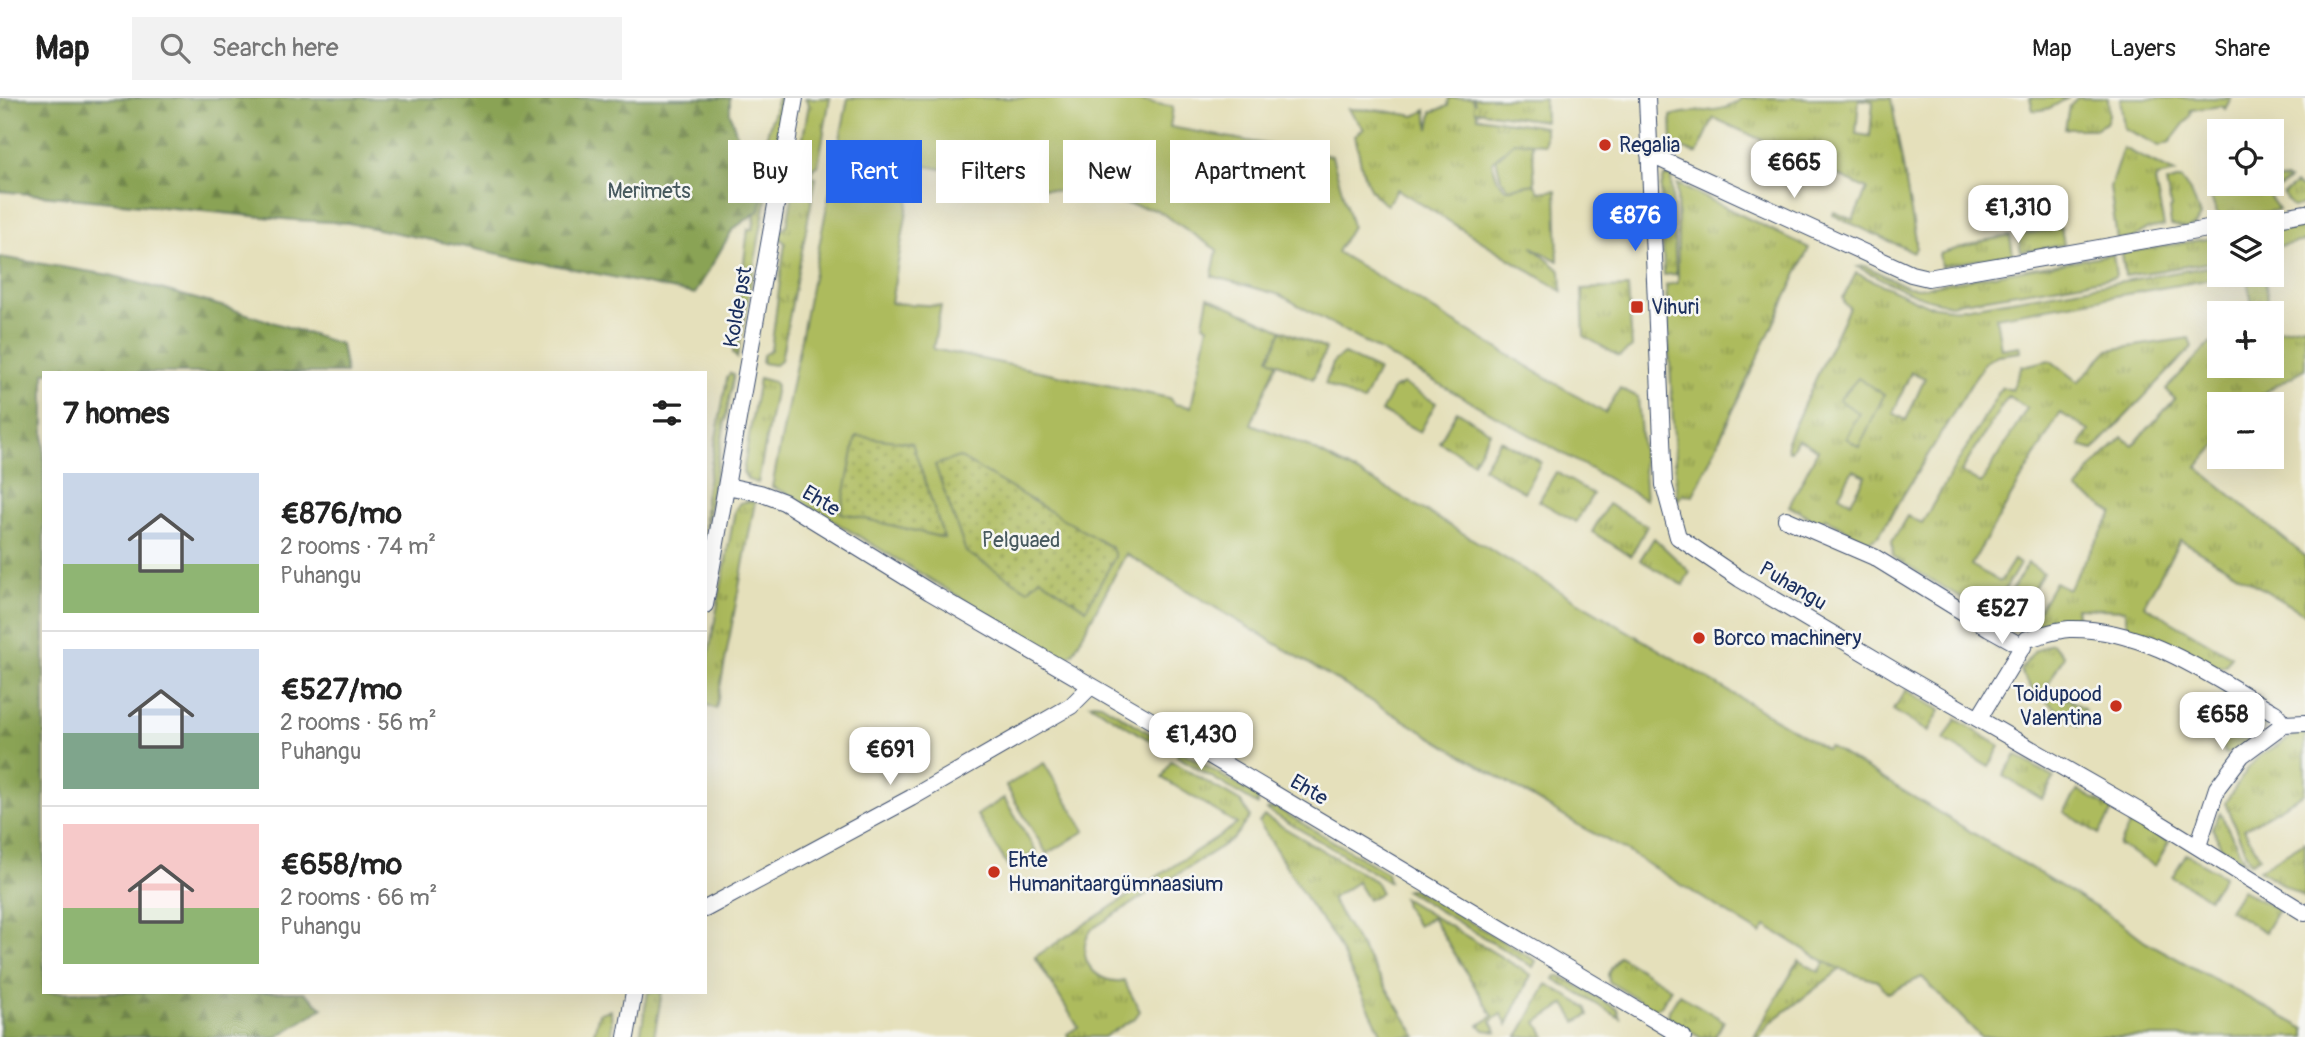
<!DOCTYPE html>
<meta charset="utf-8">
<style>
body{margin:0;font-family:Pangolin,sans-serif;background:#f2f2f2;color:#222;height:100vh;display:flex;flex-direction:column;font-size:26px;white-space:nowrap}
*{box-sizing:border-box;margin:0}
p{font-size:23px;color:#767676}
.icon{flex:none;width:38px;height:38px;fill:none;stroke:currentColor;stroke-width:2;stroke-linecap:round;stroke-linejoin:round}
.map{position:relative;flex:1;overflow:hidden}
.drawer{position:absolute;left:42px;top:273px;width:665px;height:623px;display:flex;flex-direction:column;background:#fff;border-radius:0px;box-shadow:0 7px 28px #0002}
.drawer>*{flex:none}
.banner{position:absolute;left:728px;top:42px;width:665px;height:63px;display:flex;gap:14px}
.fabs{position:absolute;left:2207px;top:21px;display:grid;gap:14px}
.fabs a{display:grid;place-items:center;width:77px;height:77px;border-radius:0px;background:#fff;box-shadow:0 7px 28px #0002;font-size:35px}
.price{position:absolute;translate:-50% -60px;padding:0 16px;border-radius:14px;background:#fff;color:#222;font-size:23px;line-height:46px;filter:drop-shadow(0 2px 4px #0008)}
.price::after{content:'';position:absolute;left:50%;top:42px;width:21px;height:16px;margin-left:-10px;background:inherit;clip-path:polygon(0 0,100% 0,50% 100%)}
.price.selected{background:#2563eb;color:#fff}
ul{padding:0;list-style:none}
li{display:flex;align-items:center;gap:21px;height:175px;padding:0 21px}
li+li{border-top:2px solid #e0e0e0}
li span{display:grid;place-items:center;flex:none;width:196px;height:140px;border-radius:0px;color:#555}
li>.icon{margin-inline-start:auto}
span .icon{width:84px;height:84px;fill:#fffc;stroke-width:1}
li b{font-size:30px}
h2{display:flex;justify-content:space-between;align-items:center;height:84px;padding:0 21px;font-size:30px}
.pill{padding:0 24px;border-radius:0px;background:#fff;box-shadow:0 7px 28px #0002;font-size:24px;line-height:63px}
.pill.selected{background:#2563eb;color:#fff}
header{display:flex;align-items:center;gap:42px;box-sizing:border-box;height:98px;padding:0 35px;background:#fff;border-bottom:2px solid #e0e0e0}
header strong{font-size:33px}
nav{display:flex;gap:38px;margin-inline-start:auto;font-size:24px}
.search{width:490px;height:63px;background:#f2f2f2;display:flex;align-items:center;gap:18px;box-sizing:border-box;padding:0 24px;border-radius:0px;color:#767676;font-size:26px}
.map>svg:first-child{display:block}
.grass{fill:url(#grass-tufts);stroke:#64755e;stroke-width:2;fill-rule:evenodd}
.forest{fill:url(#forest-firs);stroke:#526959;stroke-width:2}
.park{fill:#adbb5d;stroke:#64755e;stroke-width:2}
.garden{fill:url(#garden-dots);stroke:#64755e;stroke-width:2}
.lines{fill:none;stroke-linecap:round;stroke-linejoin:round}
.minor-casing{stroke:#394a6c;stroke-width:18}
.minor{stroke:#fff;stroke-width:16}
.poi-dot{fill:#c8321e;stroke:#f6f6f2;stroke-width:2.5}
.labels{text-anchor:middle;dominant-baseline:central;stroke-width:5;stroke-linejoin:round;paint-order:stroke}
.poi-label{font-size:21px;fill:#1b2f5e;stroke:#f6f6f2;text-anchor:start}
.park-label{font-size:21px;fill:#47595e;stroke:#f6f6f2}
.street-label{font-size:21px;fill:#1b2f5e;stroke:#f6f6f2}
</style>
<header>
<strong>Map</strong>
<div class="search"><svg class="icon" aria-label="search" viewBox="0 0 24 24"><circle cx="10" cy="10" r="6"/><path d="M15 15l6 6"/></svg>Search here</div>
<nav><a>Map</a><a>Layers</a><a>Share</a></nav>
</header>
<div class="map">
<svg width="2305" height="939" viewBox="0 0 2305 939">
<defs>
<pattern id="grass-tufts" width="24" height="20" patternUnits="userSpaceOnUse" patternTransform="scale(1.75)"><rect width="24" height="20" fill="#adbb5d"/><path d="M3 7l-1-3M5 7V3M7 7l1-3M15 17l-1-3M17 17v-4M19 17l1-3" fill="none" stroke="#8c9850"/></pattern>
<pattern id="forest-firs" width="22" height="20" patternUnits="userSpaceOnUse" patternTransform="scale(1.75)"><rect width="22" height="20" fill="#8aa354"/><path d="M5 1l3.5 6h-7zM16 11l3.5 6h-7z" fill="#708549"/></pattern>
<pattern id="garden-dots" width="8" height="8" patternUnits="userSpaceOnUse" patternTransform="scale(1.75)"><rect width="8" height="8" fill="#adbb5d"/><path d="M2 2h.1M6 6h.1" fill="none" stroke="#8c9850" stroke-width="1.8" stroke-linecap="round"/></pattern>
</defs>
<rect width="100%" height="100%" fill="#f6f6f2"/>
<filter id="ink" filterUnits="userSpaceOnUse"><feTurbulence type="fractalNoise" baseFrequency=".0143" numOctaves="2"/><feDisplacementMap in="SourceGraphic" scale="14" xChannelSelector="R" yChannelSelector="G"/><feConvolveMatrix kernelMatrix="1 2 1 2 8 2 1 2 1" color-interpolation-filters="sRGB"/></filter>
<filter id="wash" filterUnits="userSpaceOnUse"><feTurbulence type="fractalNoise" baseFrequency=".00686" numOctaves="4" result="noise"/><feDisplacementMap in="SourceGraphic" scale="28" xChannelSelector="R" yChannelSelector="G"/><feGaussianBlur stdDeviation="1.57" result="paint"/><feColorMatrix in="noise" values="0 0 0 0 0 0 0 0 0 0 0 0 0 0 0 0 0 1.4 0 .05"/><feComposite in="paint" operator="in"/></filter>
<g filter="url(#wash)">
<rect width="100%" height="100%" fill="#e5e0bb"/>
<path class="grass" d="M778,0h7l-48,260 -4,-5 15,-124h5l2,-13 -3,-1 7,-54z
M805,0h25l-12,68h-4l-2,11 4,1 -35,182 -6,5 -13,-2 1,-8 8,-5 14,-107 -7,-7 2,-5 7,-5 22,-122z
M1449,0h23l3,6 -1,-6h70l1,23 -69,-10 2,6 67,10v17l-31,-2 -22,20 5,16 8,11 30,-5 4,8 17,-2 2,71 -26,-14 29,24 1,20 -165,-102 -10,16c-25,-14 -26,-44 -32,-70l9,-6 -16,-20 30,1 37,6 11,-6 3,19 3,-17 16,-6z
M1742,0h149l25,142v8l-3,4 -80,-37 1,-3 19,8 14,-31 -153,-71 -17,36 -25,-10 -1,-28c24,-9 51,1 71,-18zM1859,1l14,2 -3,35 -14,-2z
M2030,0h37c-11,7 -20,14 -34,12z
M2077,0h31l1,17 -3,8 -11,6h-30l4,-23z
M2123,50l52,25 -17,4 -3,4 9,45 -18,3 -12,9 -17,2 -7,-53z
M1671,77l5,99 -12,1 -3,-87 3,-11z
M2181,81l11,15 8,22 -5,9 -9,3 -15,-3 -2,-16 2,-1 -5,-25z
M2286,81l3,1 -20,16 10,14 -55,9 -8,-7 -7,-21 45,-7h18v-3z
M1677,86l132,64 -116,248 -10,-2 -6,6 -11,-215 12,-2z
M2295,86l10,6v15l-12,2 -10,-13z
M2305,123v20l-30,6 -1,-14c7,-11 19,-10 31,-12z
M2061,130l3,17 -43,7 -3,-17z
M2010,138l3,18 -72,12 -2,-12 48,-14z
M2219,139v24l-94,15 -3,-23z
M2113,156l3,21 -2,2 -163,27c-33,-4 -63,-22 -93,-37l7,-1 43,21 11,1z
M2219,167v10h16l-239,42 5,32 19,-3v6l-23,3 -13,8 -105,172 -11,7 -43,-24 -5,5 -31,-17 29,-56 -20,-11 -7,12 -3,-1 -1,-9 62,-134 -4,-3 -2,-6 13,-25 71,32 31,4zM1911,274l14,6 -19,42 -13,-7zM1853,372l13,6 -15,26 -12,-7z
M2246,177h18l4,23 -7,11 -27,4 -1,-5 19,-3z
M1628,189l4,60 -13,9 -35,-20 -2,-47z
M2305,227v44l-45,26 -8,9h-33v38l-22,25 108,89v58l-125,-74 -36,65 87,51 -6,10 -14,2 -84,-43 -2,-15 -49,-2 2,14 -46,6 -2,-3 25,-43 13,7 45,-76 -36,-23 13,-20 32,-33 11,8 42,-46 -9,-10 42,-44 11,-5v26h53v-35z
M1282,232l44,19 -13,30 -44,-20z
M2189,240l3,9 -99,103 -13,-4 9,-16 -29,-17 -89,152 29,17 14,-22 6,4 -30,51 -97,-58 -1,-15 15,-26 15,7 80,-136 10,3 10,-24 28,-6 28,22 30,-32zM2008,298l19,12 -46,76 -20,-12z
M1344,256l34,16 -15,32 -38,-18 9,-23z
M730,275l4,1 -29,156v-33l22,-119z
M759,280l15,4 2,4 -18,97 -10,-3 -5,-8z
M1403,286l33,19 -16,29 -39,-21 12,-22z
M1457,313l33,21 -17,30 -34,-20z
M1500,342l41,22 -17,30 -41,-24z
M1556,374l37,22 -17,28 -37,-21z
M748,403l7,1 -39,207 -11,-5v-29l30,-165 5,-7z
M1608,406l39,22 -16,30 -39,-24z
M1654,440l36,34 -7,13 -43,-25z
M2028,465l15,10 -30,50 -6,1 -13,-5z
M2052,545l12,13 -17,30 38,23 -7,16 -44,-33 -14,-22 15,-19z
M1906,592l34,20 -12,22 -35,-22z
M2225,595l43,27c-7,16 -24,29 -42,34 -12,-18 -5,-41 -1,-61z
M1094,605l7,1 66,40 -6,3 -71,-43z
M1956,621l44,27 -11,21 -45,-27z
M2305,631v64l-61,36 16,28 -10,6 -25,-60 24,-36 12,-12z
M1179,652l79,47v8l-81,-49z
M2016,657l38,23 -12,21 -39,-23z
M1171,663l70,41 9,15 -17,22 -141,90c-19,26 1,55 32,52l16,30 -5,7 -31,19h-36l-1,-3 11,-7 -43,-70 202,-133 -75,-46z
M2078,692l35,20 -14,24 -35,-22z
M1270,710h6l111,65 2,9 -122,-72z
M2220,715l25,49 -24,-15 -9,-20z
M1264,718l111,65 6,12 -13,7 -11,-18 -26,17 86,138h-34l-48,-98 -25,-34 -51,-83z
M2131,724l38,20 -14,24 -36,-21z
M2305,744v56l-46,-28z
M2186,756l38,22 -15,22 -37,-21z
M1407,791h7l122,72 -3,6 -128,-77z
M2242,792l36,20 -13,22 -36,-22z
M1403,800l128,77 -24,50 -6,-11 -10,7 6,11 -13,-2 -5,-5 14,-9 -61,-99 -14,9 -13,-20z
M1619,858l52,32 -10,18 -7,3 -45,-27 -1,-8z
M1799,862l20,12 6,-10 16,7 -72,55 -9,13h-6z
M1556,878h5l56,33 3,9 -66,-39z
M1547,886l39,23 3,8 -13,7 -11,-18 -28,18 9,15h-28z
M648,894h14l-8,45h-14z
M1679,896l45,27 -9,16h-14l-33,-20 1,-7z
M611,912l1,27h-19l6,-24z"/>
<path class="forest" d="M0,0h730v15l14,45 24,12 -8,40 -27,19 -38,65 -347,-71 -54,-3 -294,-29z
M0,159l110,18 115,32 116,37 5,29h-302v619h260l19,16 -46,29h-277z"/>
<path class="park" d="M848,0h280l45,9 -3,20 162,29 20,70 -15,26 268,161 15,-25 18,9 8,103 -366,-205 -68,-19 5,-26 -60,-40 -242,-46 -24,139 50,3 -8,43 236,49 5,6 17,3 17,-81 -5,-2 5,-27 74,33 -13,28 8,5 -26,61 54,21 85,45 436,259 3,-3 291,176 25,19 160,88v8h-324l-59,-60 -34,16 -11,-12 -27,-8 -25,-11 -59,-36 -5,8 -141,-87 -35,-18 -459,-275 -53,99 -9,7 -274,-165 -18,-8z
M2120,0h111l-6,11 -3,-3 -31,4 -1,6 -20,26 -11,4 -35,-18z
M1514,44l18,1 3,41 -27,4 -7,-9 -5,-20z
M1858,280l26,17 -25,52 -13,-9 13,-25 -20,-13z
M1044,665l41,68 -38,23 -41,-68z
M1004,700l32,53 -27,17 -32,-53z"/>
<path class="garden" d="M856,338l56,7 32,95 -103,-25z
M959,359l153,91 3,9 -29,52 -46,-31 -12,12 -62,-38 -31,-87z"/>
</g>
<g filter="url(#ink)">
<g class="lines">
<g class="minor-casing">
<path id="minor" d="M1647,0l17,387 14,52 62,42 165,98 243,139 157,97
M1649,56l262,120 17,4 291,-51
M2256,124l49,-9
M727,388l33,7 24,9 146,90 222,129 531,316
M1786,421l88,38 115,71 34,19
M705,507l90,-507
M1979,620l48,-79c13,-3 28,-9 42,-10 76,-2 143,48 206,84l9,11
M2198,748l19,-58 25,-33 42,-31 21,-1
M705,811l206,-111 160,-92 20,-20
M626,939l8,-45"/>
</g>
<use href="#minor" class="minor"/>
</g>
</g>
<g class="poi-dot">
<circle cx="1605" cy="47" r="7"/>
<rect x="1630" y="202" width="14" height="14" rx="3.5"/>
<circle cx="1699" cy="540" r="7"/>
<circle cx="2116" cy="608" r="7"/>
<circle cx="994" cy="774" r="7"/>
</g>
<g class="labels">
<g class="poi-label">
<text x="1619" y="47">Regalia</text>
<text x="1651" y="209">Vihuri</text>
<text x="1713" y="540">Borco machinery</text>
<text x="2102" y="596" text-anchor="end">Toidupood<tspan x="2102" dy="24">Valentina</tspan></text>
<text x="1008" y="762">Ehte<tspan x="1008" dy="24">Humanitaargümnaasium</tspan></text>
</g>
<g class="park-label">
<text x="649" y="93">Merimets</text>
<text x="1021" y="442">Pelguaed</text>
</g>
<g class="street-label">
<text transform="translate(738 209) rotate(-80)">Kolde pst</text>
<text transform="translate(821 403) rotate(31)">Ehte</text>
<text transform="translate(1793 488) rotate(31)">Puhangu</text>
<text transform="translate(1309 692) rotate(31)">Ehte</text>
</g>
</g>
</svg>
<div class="fabs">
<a><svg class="icon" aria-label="locate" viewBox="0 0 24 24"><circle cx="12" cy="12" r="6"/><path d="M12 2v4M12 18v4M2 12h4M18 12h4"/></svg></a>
<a><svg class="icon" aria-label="layers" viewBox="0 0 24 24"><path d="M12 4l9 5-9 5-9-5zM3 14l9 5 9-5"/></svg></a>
<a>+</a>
<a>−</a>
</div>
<b class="price" style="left:1794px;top:102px">€665</b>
<b class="price" style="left:2018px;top:147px">€1,310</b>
<b class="price selected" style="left:1635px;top:155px">€876</b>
<b class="price" style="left:2002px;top:548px">€527</b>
<b class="price" style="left:2222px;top:654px">€658</b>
<b class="price" style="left:1201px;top:674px">€1,430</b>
<b class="price" style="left:890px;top:689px">€691</b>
<div class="banner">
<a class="pill">Buy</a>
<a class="pill selected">Rent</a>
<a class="pill">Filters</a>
<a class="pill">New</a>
<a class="pill">Apartment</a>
</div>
<section class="drawer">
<h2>7 homes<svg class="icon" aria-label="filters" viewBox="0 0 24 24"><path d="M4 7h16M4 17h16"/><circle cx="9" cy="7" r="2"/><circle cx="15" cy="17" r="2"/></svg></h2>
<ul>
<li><span style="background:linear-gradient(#c9d6e8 65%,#8fb573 0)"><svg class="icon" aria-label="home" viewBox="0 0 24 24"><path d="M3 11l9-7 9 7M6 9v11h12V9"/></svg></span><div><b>€876/mo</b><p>2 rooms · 74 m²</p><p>Puhangu</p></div></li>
<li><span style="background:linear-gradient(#c9d6e8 60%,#7fa58c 0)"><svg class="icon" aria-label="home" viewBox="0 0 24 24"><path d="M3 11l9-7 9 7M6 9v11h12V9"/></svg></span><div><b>€527/mo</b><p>2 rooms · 56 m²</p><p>Puhangu</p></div></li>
<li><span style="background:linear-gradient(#f6c9c9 60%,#8fb573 0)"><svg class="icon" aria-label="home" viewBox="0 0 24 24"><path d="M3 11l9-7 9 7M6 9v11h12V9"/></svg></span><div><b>€658/mo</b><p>2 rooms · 66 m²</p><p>Puhangu</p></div></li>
</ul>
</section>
</div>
